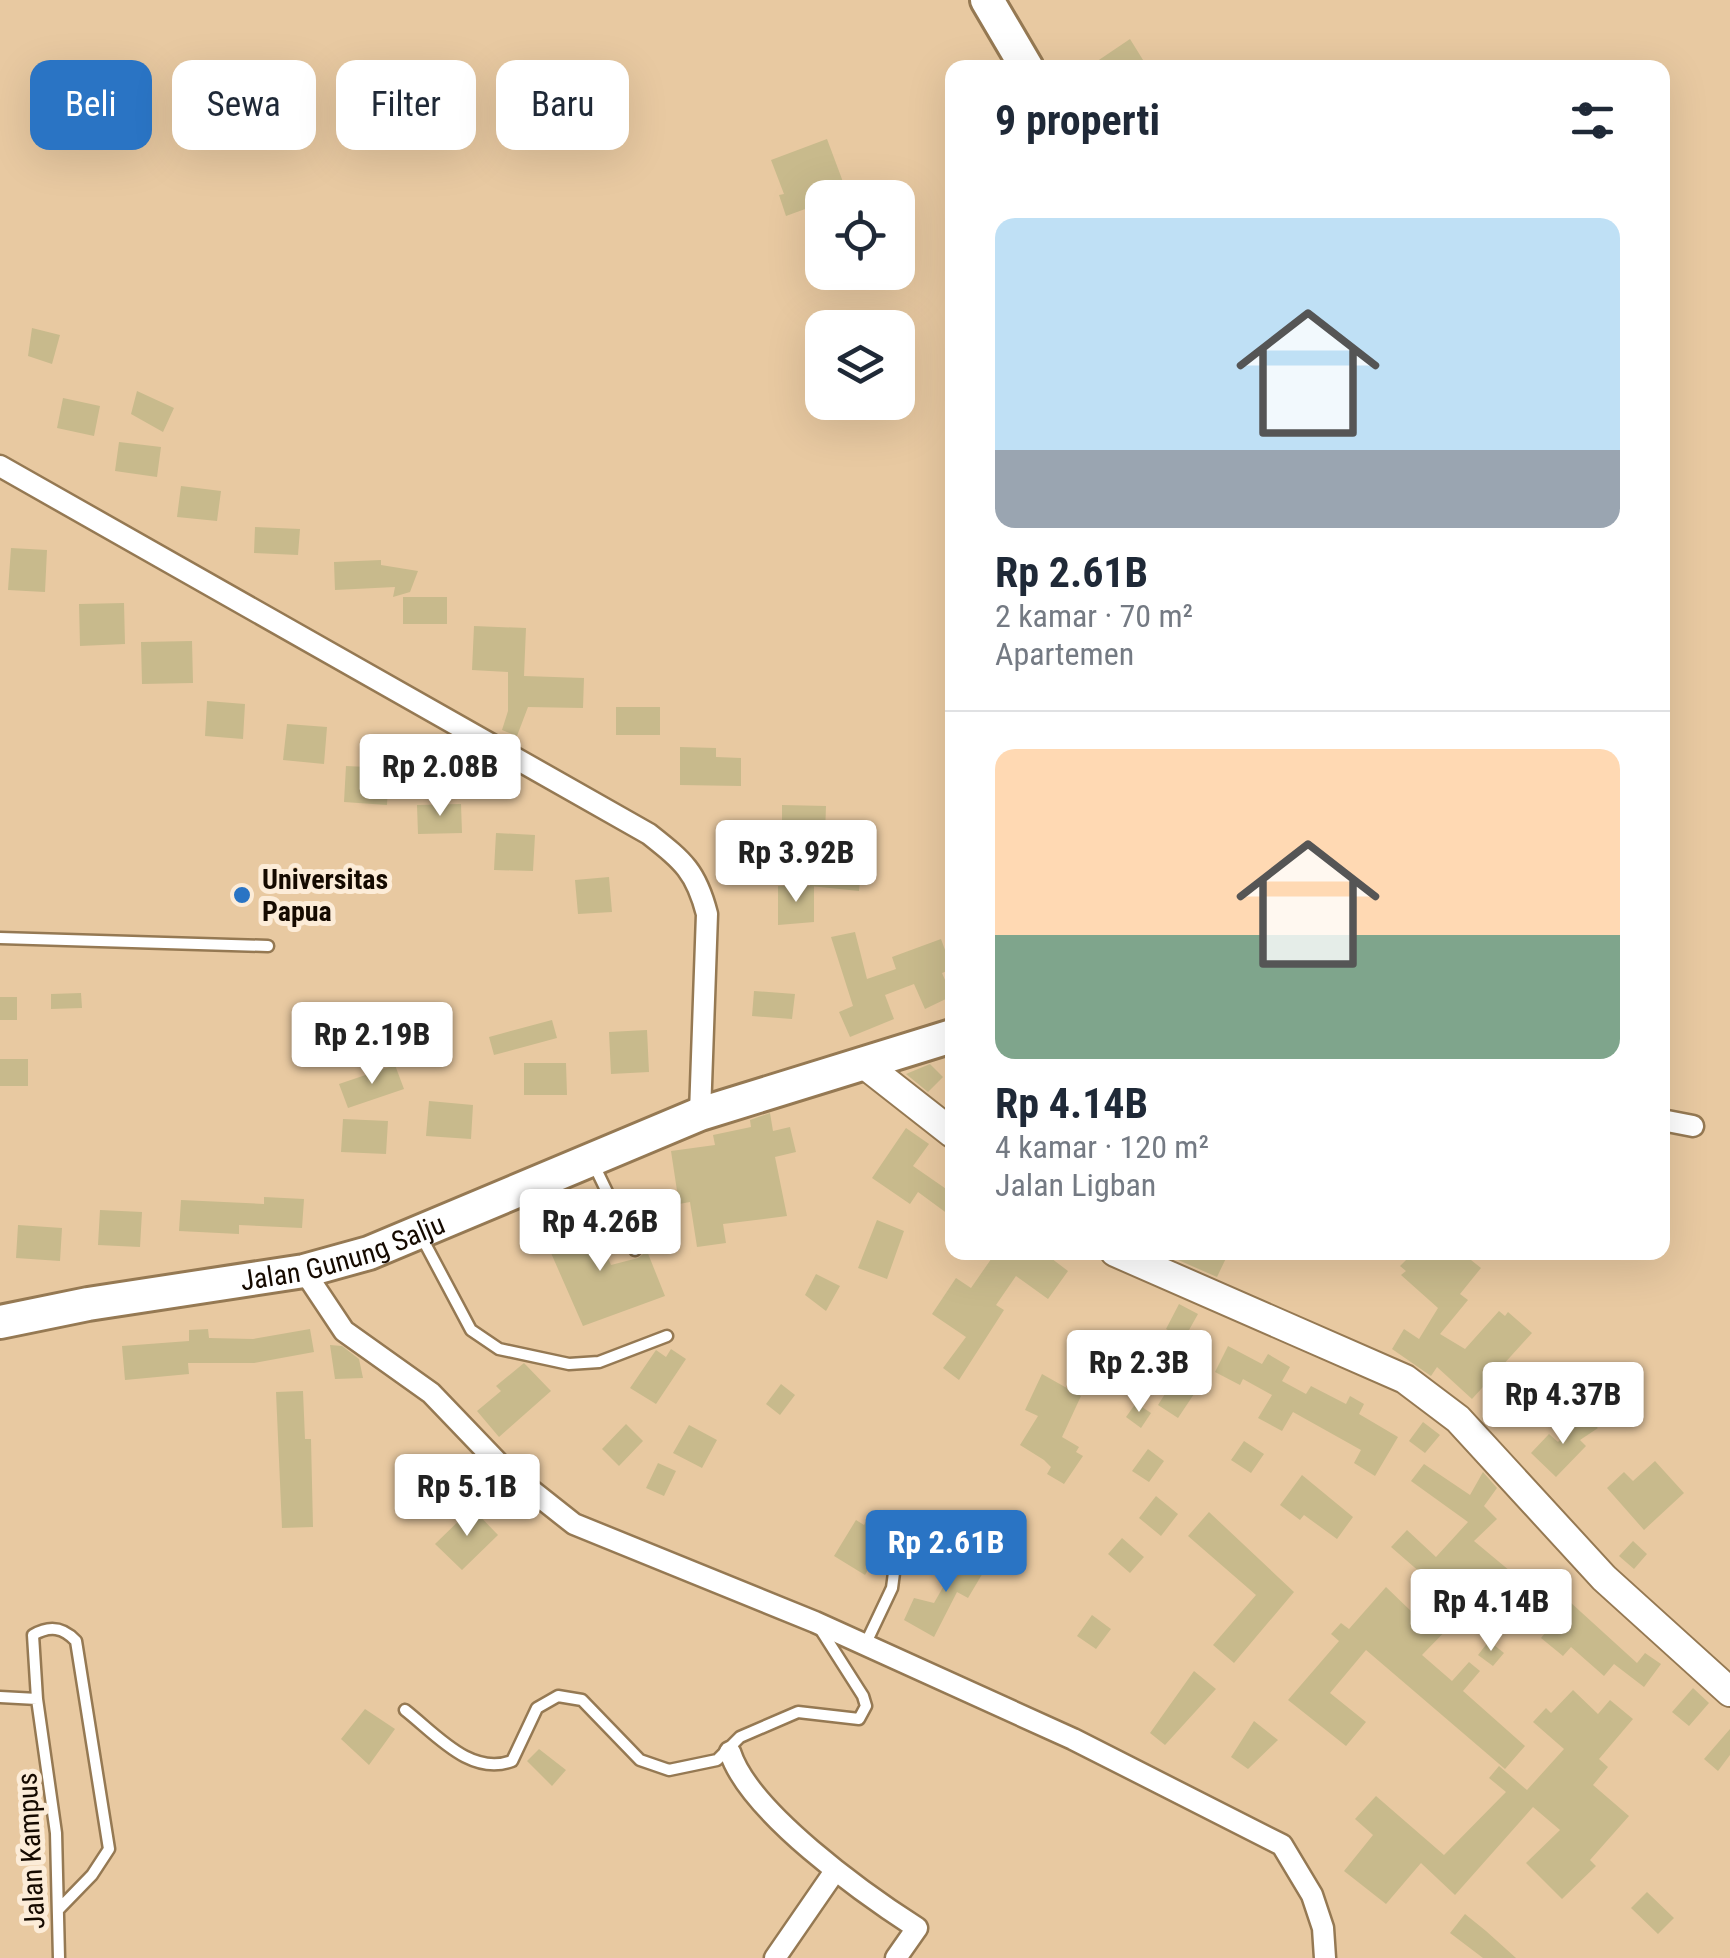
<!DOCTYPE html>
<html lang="id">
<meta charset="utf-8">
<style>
body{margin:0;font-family:"Roboto Condensed",sans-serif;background:#f2f2f3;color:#1f2937;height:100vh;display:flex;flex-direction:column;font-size:38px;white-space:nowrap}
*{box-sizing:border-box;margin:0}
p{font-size:32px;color:#747a83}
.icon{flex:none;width:55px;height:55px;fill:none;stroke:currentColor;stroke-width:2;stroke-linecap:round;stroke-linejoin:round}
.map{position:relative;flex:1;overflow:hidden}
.details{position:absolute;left:945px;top:60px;width:725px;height:1200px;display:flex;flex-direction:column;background:#fff;border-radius:20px;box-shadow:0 10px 40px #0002}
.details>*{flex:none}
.guide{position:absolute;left:30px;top:60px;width:765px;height:90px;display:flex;gap:20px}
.controls{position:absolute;left:805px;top:180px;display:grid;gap:20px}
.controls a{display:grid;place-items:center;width:110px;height:110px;border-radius:20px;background:#fff;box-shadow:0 10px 40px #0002;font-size:50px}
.price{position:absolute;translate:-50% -85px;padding:0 22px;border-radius:10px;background:#fff;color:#222;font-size:32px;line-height:65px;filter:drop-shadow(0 2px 5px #0008)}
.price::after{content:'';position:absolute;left:50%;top:60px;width:30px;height:22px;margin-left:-15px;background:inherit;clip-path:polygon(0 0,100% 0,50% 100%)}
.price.on{background:#2a74c4;color:#fff}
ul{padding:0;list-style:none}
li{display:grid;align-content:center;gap:20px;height:530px;padding:0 50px}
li+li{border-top:2px solid #e0e1e3}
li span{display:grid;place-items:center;height:310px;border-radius:20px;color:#555}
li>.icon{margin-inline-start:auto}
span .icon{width:180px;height:180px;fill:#fffc;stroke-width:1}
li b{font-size:42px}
h2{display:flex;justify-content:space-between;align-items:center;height:120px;padding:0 50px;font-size:42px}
.tag{padding:0 35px;border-radius:20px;background:#fff;box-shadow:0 10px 40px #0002;font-size:35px;line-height:90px}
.tag.on{background:#2a74c4;color:#fff}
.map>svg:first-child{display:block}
.building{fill:#c8ba8c}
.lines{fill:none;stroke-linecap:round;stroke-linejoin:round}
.service-casing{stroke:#957953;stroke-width:15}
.minor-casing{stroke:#957953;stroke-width:25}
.secondary-casing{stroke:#957953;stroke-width:32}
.primary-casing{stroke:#957953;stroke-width:38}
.service{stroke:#fff;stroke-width:10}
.minor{stroke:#fff;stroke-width:20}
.secondary{stroke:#fff;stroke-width:28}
.primary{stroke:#fff;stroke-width:32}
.poi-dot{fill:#2a74c4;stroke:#fcecd8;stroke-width:4}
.labels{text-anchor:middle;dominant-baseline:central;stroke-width:10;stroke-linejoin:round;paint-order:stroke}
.poi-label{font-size:28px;font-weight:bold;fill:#150a00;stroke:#fcecd8;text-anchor:start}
.street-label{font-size:28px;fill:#150a00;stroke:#fcecd8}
</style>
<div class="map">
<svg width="1730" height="1958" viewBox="0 0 1730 1958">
<rect width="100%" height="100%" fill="#e8c9a1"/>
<path class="building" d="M1130,39l18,29h-61z
M827,139l22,59h-27l-1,44 -13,-34 -22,8 -7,-21 5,-1 -13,-34z
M32,328l28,7 -8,29 -24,-8z
M137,391l37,17 -11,24 -32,-18z
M63,398l37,8 -6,30 -37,-8z
M119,442l42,5 -4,30 -42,-6z
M181,486l40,5 -4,30 -40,-4z
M255,527l45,2 -2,26 -44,-2z
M11,548l36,2 -2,42 -37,-2z
M381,560v5l37,6 -8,21 -17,5 2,-10 -60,3 -1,-28z
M403,597h44v27h-44z
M124,603l1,41 -45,2 -1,-42z
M474,626l52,2 -2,48 60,2 -1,30 -55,-1 -11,29 -15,-6 6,-19v-39l-36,-2z
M192,641l1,42 -51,1 -1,-42z
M207,701l38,3 -2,35 -38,-3z
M616,707h44v28h-44z
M287,724l40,3 -3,37 -41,-4z
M680,747l36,1v9l25,1v28l-61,-1z
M346,766l43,2 -2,37 -43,-3z
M461,804l1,29 -44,1 -1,-29z
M782,805l44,1 -1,29 -43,-1z
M743,832l14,5 -9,25 -14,-6z
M496,833l39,2 -2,36 -39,-1z
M814,854l48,5 -3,32 -49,-5z
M609,877l3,35 -34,2 -3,-34z
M778,886h36v36l-36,3z
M855,932l12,47 29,-10 -4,-12 49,-18 11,30 -10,4 10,23 -27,13 -11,-25 -29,11 9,24 -44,18 -11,-25 14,-6 -22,-69z
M754,991l41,3 -3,25 -40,-3z
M81,993l1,15 -31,1v-15z
M0,997h17v23h-17z
M552,1020l5,18 -63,17 -5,-18z
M647,1030l2,42 -38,2 -2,-42z
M0,1059h28v27h-28z
M524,1063h42l1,32h-43z
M930,1064l13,13 -15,15 -22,-18z
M395,1065l9,24 -56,19 -9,-24z
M429,1101l44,4 -2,34 -45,-3z
M770,1113l3,18 17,-4 6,25 -21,5 12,59 -64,8 3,19 -29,4 -7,-45 -11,2 -8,-53 44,-6 -2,-10 38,-8 -1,-7z
M343,1119l45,2 -2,33 -45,-2z
M906,1128l23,16 -16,22 39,27v24l-34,-25 -8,12 -38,-26z
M264,1197l40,2 -2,29 -63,-3v9l-60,-3 2,-31 83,4z
M100,1210l42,2 -2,35 -42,-2z
M590,1217l21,48 27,-7 9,-7 18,45 -82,30 -39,-89z
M877,1220l27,11 -17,48 -29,-11z
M18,1225l44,3 -2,33 -44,-3z
M996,1252h47l25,19 -20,28 -32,-23 -20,29 8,5 -45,70 -16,-12 23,-31 -34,-23 24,-36 15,10z
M1160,1252h69l-12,25z
M1414,1252h47l20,16 -21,26 8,6 -28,34 25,15 34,-38 6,5 3,-4 24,21 -60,66 -35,-32 -6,9 -39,-27 12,-20 15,10 19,-31 -37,-33 5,-4 -6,-5z
M816,1274l24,12 -14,25 -21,-16z
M1179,1304l19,10 -14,25 -18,-10z
M208,1329l1,9 44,1 57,-10 4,23 -60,11h-66l1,11 -64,6 -3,-34 67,-5v-11z
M330,1345l12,1 17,13 4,19 -28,1z
M1228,1346l34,18 6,-10 22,13 -8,14 24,13 5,-8 35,18 4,-8 14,8 -5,10 39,23 -23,39 -21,-13 7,-13 -68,-38 -11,19 -24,-13 14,-23 -29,-16 -3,6 -25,-13z
M671,1349l15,10 -30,45 -26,-16 26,-38 10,7z
M524,1363l27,28 -52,46 -22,-26 24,-20 -5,-5z
M1042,1374l39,22 -19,41 17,10 -3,5 7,4 -19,28 -17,-10 4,-7 -7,-7 -24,-15 18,-29 -13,-6z
M1177,1375l21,13 -20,30 -20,-13z
M781,1384l14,11 -15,20 -14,-11z
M303,1391l2,48h6l2,88 -31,1 -6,-136z
M1136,1403l15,10 -10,15 -15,-11z
M1584,1416l14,12 -18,12 6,6 -30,31 -25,-24 18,-19 9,8z
M1423,1422l17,13 -15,18 -16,-12z
M626,1424l17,17 -24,25 -17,-17z
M689,1425l28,15 -15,28 -29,-15z
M1244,1441l20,13 -13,19 -20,-13z
M1148,1449l16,12 -15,21 -17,-11z
M1655,1461l29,32 -40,37 -37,-42 17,-16 9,9z
M658,1463l18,8 -12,25 -18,-8z
M1424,1464l46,31 13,-23 14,16 -13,18 13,13 -23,22 42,35 6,-6 15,13 -6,7 30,23 9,-11 67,61 8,-10 16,11 -17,23 -30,-23 -10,12 -33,-29 -8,9 -22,-18 4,-5 -31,-25 -24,28 -32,-18 -36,37 30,26 17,-19 11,9 -17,20 62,55 -20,23 -139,-119 -36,43 36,29 -20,24 -58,-46 51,-59 -8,-7 10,-11 8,6 37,-42 27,26 24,-26 -46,-40 16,-17 29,27 32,-35 -57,-41z
M1302,1475l51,42 -16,22 -33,-24 -4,5 -20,-15z
M1156,1496l22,18 -17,22 -22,-18z
M472,1508l26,27 -36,35 -27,-26z
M1209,1512l85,80 -60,71 -21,-18 43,-50 -68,-59z
M869,1516l14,9 -5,9 9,5 -22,36 -31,-19 22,-36 8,5z
M1122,1538l22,19 -14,16 -22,-19z
M1633,1541l14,13 -13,15 -15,-13z
M963,1552l24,14 -19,32 -11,-6 -23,45 -30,-17 10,-22 20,5z
M1092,1615l19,14 -15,20 -19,-13z
M1489,1641l15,12 -11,13 -15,-11z
M1194,1671l22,18 -51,56 -15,-12z
M1693,1688l16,15 -20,23 -17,-14z
M1573,1690l25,24 12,-14 23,19 -34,40 9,8 -15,18 36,31 -39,44 6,6 -34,33 -36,-36 34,-33 -27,-23 -78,88 -34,-32 -35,41 -42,-33 29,-36 -18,-16 21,-23 68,59 62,-63 -17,-14 10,-12 28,24 37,-41 -31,-27 13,-14 5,5z
M365,1709l30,20 -26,36 -28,-26z
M1254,1721l24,19 -30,29 -17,-12z
M1730,1729v26l-12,16 -14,-12z
M539,1749l27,21 -14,16 -25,-25z
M1647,1892l27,26 -16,16 -27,-26z
M1465,1914l21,17 30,27h-33l-33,-25z"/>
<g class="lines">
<g class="service-casing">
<path id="service" d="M0,938l268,8
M594,1165l41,85
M421,1236l50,94 28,19 70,15 30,-2 68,-26
M865,1645l27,-57 7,-53
M0,1697l37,2 19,134 3,125
M37,1699l-4,-64c17,-10 30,-8 43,6l33,208 -17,26 -34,35
M405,1710c32,25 65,66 107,51l25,-53 21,-12 24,4 58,60 29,10 48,-10 23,-23 58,-25 61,7 7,-13 -3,-10 -44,-69"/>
</g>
<g class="minor-casing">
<path id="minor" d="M0,466l649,368c34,27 47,37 58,80l-7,200
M1662,1120l31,6
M304,1271l40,60 87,62 71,74 72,57 241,98 258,117 209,106 30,50 11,33 2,30
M730,1752c19,60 134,142 187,176l-21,30
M775,1958l60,-87"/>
</g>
<g class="secondary-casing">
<path id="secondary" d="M864,1064l88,69
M1115,1252l290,127 53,40 146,159 126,114"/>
</g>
<g class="primary-casing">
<g id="primary">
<path d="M987,0l40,68"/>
<path id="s1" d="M0,1322l88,-18 216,-33 65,-18 331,-139 252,-78"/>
</g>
</g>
<use href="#service" class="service"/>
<use href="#minor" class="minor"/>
<use href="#secondary" class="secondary"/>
<use href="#primary" class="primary"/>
</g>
<circle class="poi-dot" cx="242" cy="895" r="10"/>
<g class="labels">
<g class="poi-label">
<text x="262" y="879">Universitas<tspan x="262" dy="32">Papua</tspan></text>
</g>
<g class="street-label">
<text stroke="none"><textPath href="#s1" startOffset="350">Jalan Gunung Salju</textPath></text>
<text transform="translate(31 1851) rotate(-93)">Jalan Kampus</text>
</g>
</g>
</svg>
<div class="controls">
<a><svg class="icon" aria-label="locate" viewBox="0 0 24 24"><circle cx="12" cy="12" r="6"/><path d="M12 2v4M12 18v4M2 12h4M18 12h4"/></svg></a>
<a><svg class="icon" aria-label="layers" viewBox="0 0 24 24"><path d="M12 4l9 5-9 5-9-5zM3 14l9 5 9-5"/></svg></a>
</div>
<b class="price" style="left:440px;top:819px">Rp 2.08B</b>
<b class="price" style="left:796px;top:905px">Rp 3.92B</b>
<b class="price" style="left:372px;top:1087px">Rp 2.19B</b>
<b class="price" style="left:600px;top:1274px">Rp 4.26B</b>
<b class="price" style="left:1139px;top:1415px">Rp 2.3B</b>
<b class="price" style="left:1563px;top:1447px">Rp 4.37B</b>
<b class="price" style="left:467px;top:1539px">Rp 5.1B</b>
<b class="price on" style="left:946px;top:1595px">Rp 2.61B</b>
<b class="price" style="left:1491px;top:1654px">Rp 4.14B</b>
<div class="guide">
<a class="tag on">Beli</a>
<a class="tag">Sewa</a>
<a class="tag">Filter</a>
<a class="tag">Baru</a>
</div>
<section class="details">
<h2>9 properti<svg class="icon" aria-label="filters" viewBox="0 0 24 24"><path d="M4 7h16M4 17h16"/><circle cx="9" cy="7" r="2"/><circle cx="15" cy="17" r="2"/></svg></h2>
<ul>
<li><span style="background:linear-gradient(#bfe0f5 75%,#9aa5b1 0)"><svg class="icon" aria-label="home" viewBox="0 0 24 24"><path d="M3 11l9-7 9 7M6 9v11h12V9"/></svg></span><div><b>Rp 2.61B</b><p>2 kamar · 70 m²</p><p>Apartemen</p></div></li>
<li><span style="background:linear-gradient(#ffd9b3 60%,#7fa58c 0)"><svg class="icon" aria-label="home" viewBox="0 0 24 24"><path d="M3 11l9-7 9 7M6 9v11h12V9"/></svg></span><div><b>Rp 4.14B</b><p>4 kamar · 120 m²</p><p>Jalan Ligban</p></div></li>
</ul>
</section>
</div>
